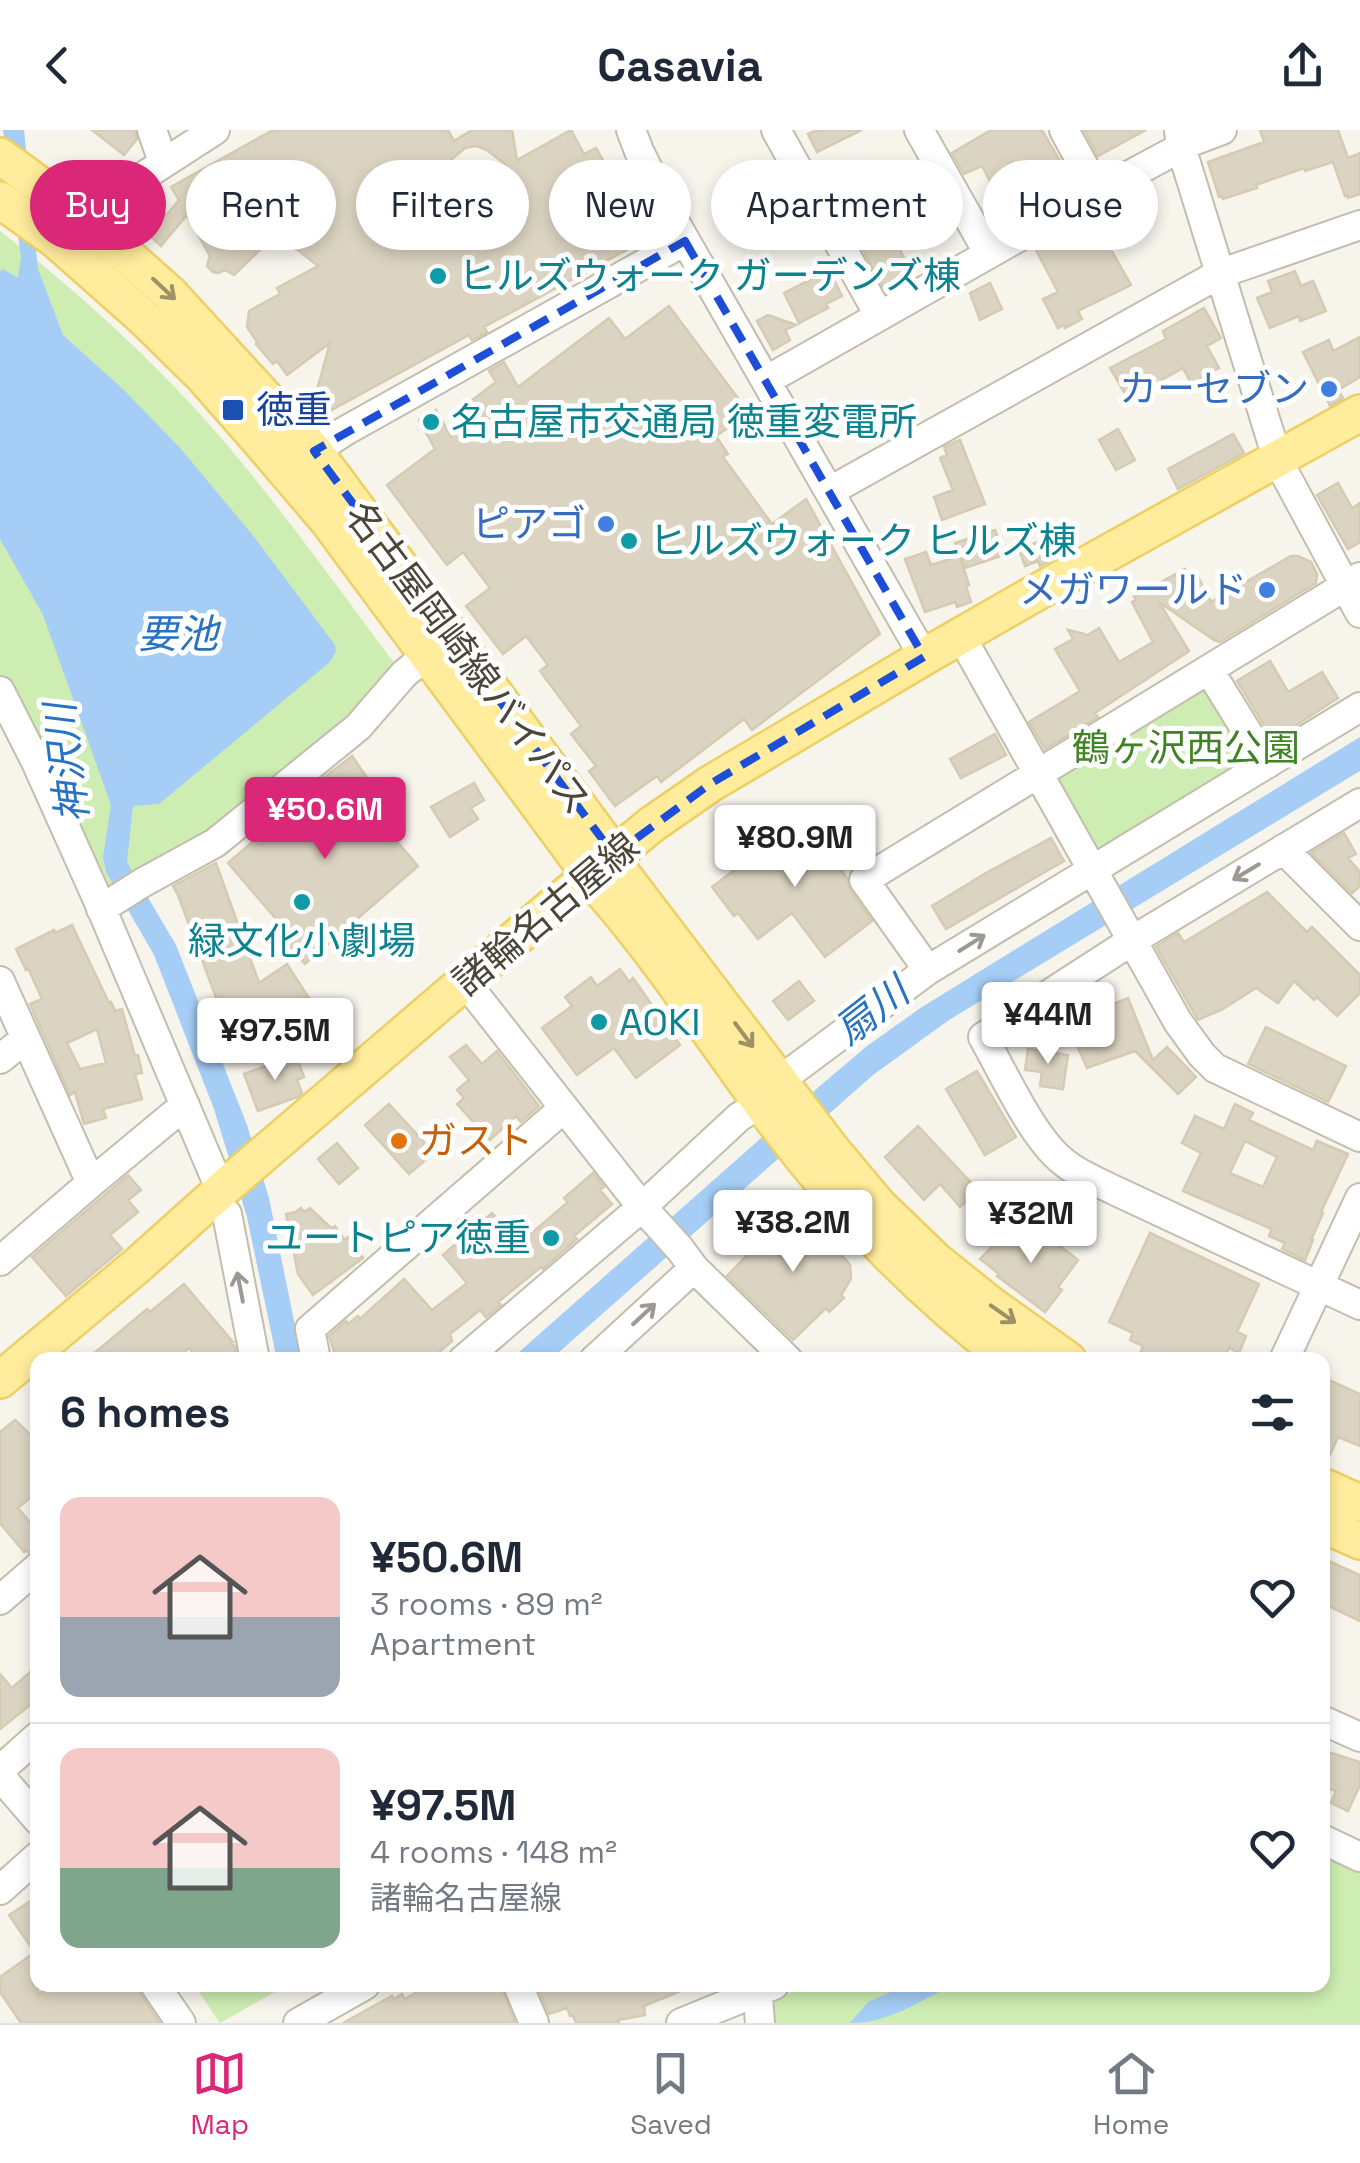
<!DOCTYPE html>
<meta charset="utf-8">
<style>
body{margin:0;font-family:"Space Grotesk","Noto Sans JP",sans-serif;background:#f6f6f7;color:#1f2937;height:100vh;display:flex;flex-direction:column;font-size:38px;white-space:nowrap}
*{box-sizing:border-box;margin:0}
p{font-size:32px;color:#747a83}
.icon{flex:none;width:55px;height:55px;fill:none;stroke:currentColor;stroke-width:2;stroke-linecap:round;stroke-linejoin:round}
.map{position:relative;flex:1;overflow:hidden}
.panel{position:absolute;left:30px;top:1222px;width:1300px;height:640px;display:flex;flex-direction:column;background:#fff;border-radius:20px;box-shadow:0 5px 15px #0003}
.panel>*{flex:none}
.hud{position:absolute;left:30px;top:30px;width:1300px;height:90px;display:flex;gap:20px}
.price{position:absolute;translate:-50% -85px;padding:0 22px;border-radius:10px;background:#fff;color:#222;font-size:32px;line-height:65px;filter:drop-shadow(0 2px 5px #0008)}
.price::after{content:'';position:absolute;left:50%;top:60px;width:30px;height:22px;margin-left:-15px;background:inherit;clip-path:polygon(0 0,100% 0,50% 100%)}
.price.active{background:#db2777;color:#fff}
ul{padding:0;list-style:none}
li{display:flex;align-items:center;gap:30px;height:250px;padding:0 30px}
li+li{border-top:2px solid #e0e1e3}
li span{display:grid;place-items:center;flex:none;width:280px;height:200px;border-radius:20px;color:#555}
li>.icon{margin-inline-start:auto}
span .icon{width:120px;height:120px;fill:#fffc;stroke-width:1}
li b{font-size:42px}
h2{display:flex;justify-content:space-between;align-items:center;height:120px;padding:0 30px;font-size:42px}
.pill{padding:0 35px;border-radius:45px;background:#fff;box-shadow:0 5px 15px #0003;font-size:35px;line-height:90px}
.pill.active{background:#db2777;color:#fff}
header{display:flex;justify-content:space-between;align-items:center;height:130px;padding:0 30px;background:#fff;font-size:45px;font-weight:600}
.tabs{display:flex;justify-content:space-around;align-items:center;height:140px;border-top:2px solid #e0e1e3;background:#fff;font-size:28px;color:#747a83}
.tabs a{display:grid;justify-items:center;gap:5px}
.tabs .active{color:#db2777}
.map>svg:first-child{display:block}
.green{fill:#cdedb2}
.water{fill:#a5cdf6}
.building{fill:#dcd4c2;stroke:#d5cab2;stroke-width:2.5;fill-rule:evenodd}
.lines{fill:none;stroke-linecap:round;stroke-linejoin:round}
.minor-casing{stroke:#c3bdad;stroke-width:32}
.major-casing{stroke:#edd063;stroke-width:40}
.minor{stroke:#fff;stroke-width:28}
.major{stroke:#ffec9c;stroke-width:35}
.oneway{stroke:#9d9165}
.oneway2{stroke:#9d9992}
.marked{fill:none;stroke:#1d4ed8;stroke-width:8;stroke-dasharray:20 12;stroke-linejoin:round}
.culture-dot{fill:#0f9aa8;stroke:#fff;stroke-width:4}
.shop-dot{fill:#3f7fe0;stroke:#fff;stroke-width:4}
.transit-dot{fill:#1a4fb4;stroke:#fff;stroke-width:4}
.food-dot{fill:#e8710a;stroke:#fff;stroke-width:4}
.labels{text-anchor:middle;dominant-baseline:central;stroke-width:10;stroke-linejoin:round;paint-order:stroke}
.culture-label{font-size:38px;fill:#0d838f;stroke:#fff;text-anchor:start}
.shop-label{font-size:38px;fill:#366cbe;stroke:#fff;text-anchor:end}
.transit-label{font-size:38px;fill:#164399;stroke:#fff;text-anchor:start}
.street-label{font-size:38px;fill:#4c4638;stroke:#fff}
.park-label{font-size:38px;fill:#408325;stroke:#fff}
.food-label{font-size:38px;fill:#c56008;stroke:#fff;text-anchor:start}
.water-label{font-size:40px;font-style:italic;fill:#2772c1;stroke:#fff}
</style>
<header><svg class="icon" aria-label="back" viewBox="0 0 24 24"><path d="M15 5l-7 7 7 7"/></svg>Casavia<svg class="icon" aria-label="share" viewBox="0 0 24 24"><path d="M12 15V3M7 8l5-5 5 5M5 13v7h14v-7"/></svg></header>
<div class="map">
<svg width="1360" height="1893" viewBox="0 0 1360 1893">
<rect width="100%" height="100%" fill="#f6f4eb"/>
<path class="green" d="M0,101c71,55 148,124 208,192 67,76 126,160 187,241l-32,46 -153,127 -100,55 -11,-29 -17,-18 -70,-152 -12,-16z
M1203,553l49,81 -150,89 -9,-2 -41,-69 3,-9z
M1323,1718l37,17v158h-590v-20l2,-3 37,-15h513z
M194,1855h93l-67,38z"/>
<path class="water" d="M3,0h21l14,139 25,66 62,56 56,58 74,89 80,107 1,6 -6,11 -171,142 -26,2 -6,56 49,83 71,180 22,73 33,162h-25l-30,-143 -33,-108 -60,-154 -48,-83 -3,-15 8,-52 -68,-190 -43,-76v-268l3,-2 15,9 3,-21z
M1360,607v34l-411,249 -76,55 -323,285h-40l311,-275 46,-39 55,-39z
M907,1855h15l3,6 16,-6h12c-36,17 -63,38 -103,38l18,-21z"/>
<path class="building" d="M92,0h43l2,9 -13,16z
M273,0h175l6,11 18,-11h40l5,30 54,-30 13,24 12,-6 27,48 11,-6 21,40 -12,6 2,4 -161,87 3,5 -15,8 -3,-5 -143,78 -19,-11 11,-16 12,-43 -43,32 -10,-14 -4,3 -17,-20 1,-2 -10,-15 2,-16 31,-17 -3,-6 41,-22 -20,-16 -15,-7 -21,5 -28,27 -9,-5 -7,3 -5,-1 -6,-6 3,-10 -23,-41 -26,31 -33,-30 13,-16 22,19 16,-19 -8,-13zM476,16l11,4 19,15 -90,49 10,-39 18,-9 21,-18z
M817,0h45l-45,22 -9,-18z
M991,0h51l32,55 -65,37 -10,-19 2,-1 -19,-36 -18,8 -12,-21z
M1084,0h62l-48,26z
M1260,0h78l10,28 12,-5v41l-12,4 -1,-3 -2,1 -12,-34 -28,9 -1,-3 -48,17 1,3 -34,11 -1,-3 -3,1 -11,-35 56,-20z
M912,38l13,25 -29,15 -13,-24z
M778,45l15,29 -32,17 -16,-29z
M1133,69l15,29 -38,20 21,37 -53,26 4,8 -17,9 -1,-3 -6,3 -15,-29 15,-7 -22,-42z
M894,90l8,16 -4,1 1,4 -3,1 14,28 -27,17 -26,-48z
M829,140l13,26 -16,8 2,4 -29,15 -15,-30z
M1295,141l6,15 12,-5 13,30 -26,10 -1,-5 -29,12 -13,-30 15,-6 -4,-11z
M990,153l12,26 -22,11 -10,-27z
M669,176l80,107 -33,23 12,18 -5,3 49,67 34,-25 74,135 -128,96 -8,-11 -83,63 -4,-6 -42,30 -26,-35 7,-5 -25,-32 10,-8 -41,-55 8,-6 -22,-29 -23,18 -37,-48 24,-18 -27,-36 -16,13 -60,-80 48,-36 -16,-29 17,-10 15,27 31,-23 -11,-13 25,-19 -7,-11 15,-9 14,25 91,-69 16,21z
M1204,178l17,30 -14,8 12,22 -28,15 -8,-15 -38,21 -2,-3 -17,9 -16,-27 56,-29 -3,-8z
M768,185l28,10 -11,5 5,10 -17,10 -16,-29z
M1360,207v40l-22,13 5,8 -13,8 -27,-54 26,-12 4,11z
M1118,299l17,31 -19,10 -17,-30z
M1233,304l11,19 -66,36 -10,-20z
M960,310l25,64 -43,16 -8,-23 19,-7 -13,-32 7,-3 -3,-8z
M1338,353l14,25 8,-5v39l-12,7 -31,-54z
M995,400l9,25 -39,13 -10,-25z
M1070,400l7,16 -37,20 -2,-5 -13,5 -6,-17z
M926,422l5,13 29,-9 9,29 -3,1 5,16 -14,5 -2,-5 -30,10 -20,-53z
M1291,426h7l13,6 6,12 -1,9 -96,59 -6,-2 -55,-38 30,49 -94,62 3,4 -53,32 -16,-27 51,-31 -25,-42 18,-10 -5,-9 20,5 11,-7 20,34 34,-20 -21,-40 4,-2 -2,-3 51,-28 3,5 7,-3 16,31z
M1270,531l18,31 34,-20 16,26 -65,42 -36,-59z
M995,604l11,21 -45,23 -11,-19z
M352,626l32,46 -13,9 47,55 -113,98 -28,-32 6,-5 -55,-64 58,-50 7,9 24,-21 -9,-11z
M474,653l10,17 -13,8 7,11 -28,18 -19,-30z
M807,685l17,23 -4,3 27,37 3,12 22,31 -47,36 -33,-44 -34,26 -20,-26 -4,3 -22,-29z
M1344,703l12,21 -8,4 12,14v14l-8,7 -41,-40z
M1051,708l13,23 -118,68 -14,-23 54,-33z
M216,733l43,120 28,-19 31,48 -17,10 -24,10 2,5 -39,25 -62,-167 -5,-9z
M1267,762l40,40 5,-5 48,48v18l-23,23 -20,-19 -3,3 -20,-19 -16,22 -22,-15 -33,21 -25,11 -42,-73 22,-14 6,9z
M72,795l37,78 2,-1 4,9 7,-2 13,47 3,-1 4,18 -7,1 7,25 -39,10 3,9 -22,6 -9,-32 -5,3 -40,-91 12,-5 -14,-31 -2,2 -10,-21 38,-19 1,3zM97,899l9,34 -26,6 -13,-26z
M620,839l9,13 4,-4 47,67 -44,33 -22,-30 -37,27 -35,-47 30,-22 -7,-9 26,-20 6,9z
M799,851l15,20 -26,19 -15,-19z
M1128,868l25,62 14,-13 29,30 -18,17 -43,-43 -48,17 -9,-20 5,-2 -5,-11 20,-8 -6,-14z
M1266,897l80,39 -18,36 -80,-38z
M466,915l16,19 15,-13 42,55 -18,16 -5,-6 -26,24 -33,-36 7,-6 -7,-8 12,-10 -19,-23z
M1028,919l40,6 -5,34 -23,-3 2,-14 -17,-2z
M296,925l8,22 -7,3 5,13 -4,4 -40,14 -14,-37z
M977,941l39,66 -31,18 -39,-66z
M389,974l45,49 -25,21 -44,-49z
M1235,974l18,9 -4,7 64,30 4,-9 31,13 -27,58 2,1 -12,27h2l-8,20 -23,-11 3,-6 -16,-7 3,-7 -89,-38 18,-38 -19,-10 13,-27 29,13zM1245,1011l32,16 -14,30 -33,-14z
M918,996l60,64 -18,17 -20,-23 -16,16 -39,-43z
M337,1013l21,25 -19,16 -21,-25z
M593,1043l11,14 -4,3 12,14 -38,32 3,3 -34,30 -2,-2 -43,35 3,3 -15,12 -6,-7 -30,24 2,7 -22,19h-47l-6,-7 -8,7h-36l1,-9 -5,-15 17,-15 2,3 10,-8 2,3 44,-40 28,31 35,-27 -24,-28 49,-42 27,31 49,-42 -4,-4z
M128,1045l13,15 -13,10 10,12 -28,23 12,14 -56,47 -34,-39z
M301,1078l3,4 6,-4 21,20 4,-2 10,14 3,-3 15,21 -50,37 -15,-21 -12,-60 10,-2z
M795,1087l14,4 38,40 3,4 1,14 -10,16 3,3 -15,14 -3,-4 -33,32 -66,-64 52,-54 7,-4z
M1024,1088l54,42 -20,27 4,3 -17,22 -48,-36 2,-2 -19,-15 32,-32 20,23 7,-5z
M1150,1103l109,51 -22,48 9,4 -7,17 -10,-5 -6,12h-61l-21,-9 2,-5 -13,-6 3,-7 -24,-11z
M184,1154l49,58 -2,1 4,4 2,13h-37l-11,-12 -15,12h-88l61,-51 3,3z
M1322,1247l38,17v52l-22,-9 -13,29 -3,-1z
M15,1290l23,22v49l-20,17 20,24v18l-9,3 -3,-3 -2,2 -24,-29v-91z
M1322,1428l38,17v46l-38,-18z
M38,1535v34l-38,30v-55l12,14z
M1322,1620l38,12v23l-12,26 -17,-8 5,-12 -14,-5z
M38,1766v61l-29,-42z
M31,1825l7,10v30l13,-10h87l3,10 19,28h-139l-21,-31v-15z
M428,1855h43l3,6 10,-6h17l14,38h-172l49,-27 2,3 8,-5 3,5z
M537,1855h158l-51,21 1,9 -27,5 1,3h-43l-3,-8 -3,1 -3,-8 -18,6z"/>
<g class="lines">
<g class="minor-casing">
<path id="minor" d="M152,0l11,32
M631,0l8,21 30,61 255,445
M776,0l103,185
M919,0l70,124
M1064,0l34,62
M1179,1l2,16 97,314 82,152
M82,86l133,-86
M767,250l331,-188 95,-51 29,-11
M299,331l46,-30 340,-190
M830,361l389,-217 141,-49
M971,524l207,368 24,33 13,13 145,69
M1209,540l58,94
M0,561l36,71 61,136 124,293
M1360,673l-227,137 -150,97c20,35 48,97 77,122 16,14 37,23 56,32l244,114
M1283,719l77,77
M101,779l41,-26 73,-40 143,-116 46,-53 22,-18
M928,840l-64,-90 496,-303
M0,851l91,202 -91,78
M477,867l165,210 38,42 14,19 94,92
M0,929l25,-20
M779,951l149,-111 432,-263
M91,1053l94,-78
M227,1084l28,146
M316,1230l-6,-31 254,-221
M463,1230l179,-153 97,-90 22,-14
M594,1230l100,-92
M1284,1230l76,-162
M0,1470l38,-33
M1322,1590l38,17
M0,1640l38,-34
M0,1646l38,44
M1322,1709l38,18
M0,1760l38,-34
M155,1855l26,38
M518,1855l16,38
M757,1855l3,38
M298,1893l67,-38
M681,1893l93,-38"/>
</g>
<g class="major-casing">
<path id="major" d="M0,26l82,60 88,78 144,157 276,371 24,33 8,19 210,276 47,56 56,54 56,45 77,55
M0,70l56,40 89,79 58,57 57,65 69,81 273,369c60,69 110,146 164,219 69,94 151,180 244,250
M0,1250l139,-116 87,-78 333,-285 92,-76 59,-41 214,-127 108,-62 328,-182
M1322,1356l38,17
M1322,1394l38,17"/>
</g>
<use href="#minor" class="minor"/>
<use href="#major" class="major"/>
</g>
<defs><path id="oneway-shaft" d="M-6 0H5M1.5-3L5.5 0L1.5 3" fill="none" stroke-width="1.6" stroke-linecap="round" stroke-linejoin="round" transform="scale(2.5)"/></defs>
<g class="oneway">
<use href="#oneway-shaft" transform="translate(164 159) rotate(43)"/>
<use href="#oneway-shaft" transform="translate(744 905) rotate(53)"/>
<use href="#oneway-shaft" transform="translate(1003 1184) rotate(35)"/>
</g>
<g class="oneway2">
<use href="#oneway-shaft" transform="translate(1246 742) rotate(149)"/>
<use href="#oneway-shaft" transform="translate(972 813) rotate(-32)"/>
<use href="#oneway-shaft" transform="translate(240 1157) rotate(-101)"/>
<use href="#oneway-shaft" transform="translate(644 1184) rotate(-43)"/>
</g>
<path class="marked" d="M685,111l239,416 -214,127 -96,71 -300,-404z"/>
<g class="culture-dot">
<circle cx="438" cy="146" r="10"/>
<circle cx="431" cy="292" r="10"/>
<circle cx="629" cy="411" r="10"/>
<circle cx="302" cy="772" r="10"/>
<circle cx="599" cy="892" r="10"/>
<circle cx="551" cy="1108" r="10"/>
</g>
<g class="shop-dot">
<circle cx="1329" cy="259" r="10"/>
<circle cx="606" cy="394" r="10"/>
<circle cx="1267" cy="460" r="10"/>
</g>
<rect class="transit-dot" x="221" y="268" width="24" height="24" rx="5"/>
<circle class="food-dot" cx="399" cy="1011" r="10"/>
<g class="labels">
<g class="culture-label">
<text x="458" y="146">ヒルズウォーク ガーデンズ棟</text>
<text x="451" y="292">名古屋市交通局 徳重変電所</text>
<text x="649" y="411">ヒルズウォーク ヒルズ棟</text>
<text x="302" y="811" text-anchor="middle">緑文化小劇場</text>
<text x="619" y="892">AOKI</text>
<text x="531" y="1108" text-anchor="end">ユートピア徳重</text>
</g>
<g class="shop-label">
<text x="1309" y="259">カーセブン</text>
<text x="586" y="394">ピアゴ</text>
<text x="1247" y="460">メガワールド</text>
</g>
<g class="transit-label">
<text x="256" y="280">徳重</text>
</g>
<g class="street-label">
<text transform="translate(468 528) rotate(53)">名古屋岡崎線バイパス</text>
<text transform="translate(546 784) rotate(-40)">諸輪名古屋線</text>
</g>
<g class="park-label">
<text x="1186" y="618">鶴ヶ沢西公園</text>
</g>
<g class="food-label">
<text x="419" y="1011">ガスト</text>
</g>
<g class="water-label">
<text x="178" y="504">要池</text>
<text transform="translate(67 633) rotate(-97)">神沢川</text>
<text transform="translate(872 881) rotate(-38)">扇川</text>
</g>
</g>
</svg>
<b class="price active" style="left:325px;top:732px">¥50.6M</b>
<b class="price" style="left:795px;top:760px">¥80.9M</b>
<b class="price" style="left:1048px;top:937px">¥44M</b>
<b class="price" style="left:275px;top:953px">¥97.5M</b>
<b class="price" style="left:1031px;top:1136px">¥32M</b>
<b class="price" style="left:793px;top:1145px">¥38.2M</b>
<div class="hud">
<a class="pill active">Buy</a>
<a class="pill">Rent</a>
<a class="pill">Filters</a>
<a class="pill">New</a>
<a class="pill">Apartment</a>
<a class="pill">House</a>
</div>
<section class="panel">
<h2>6 homes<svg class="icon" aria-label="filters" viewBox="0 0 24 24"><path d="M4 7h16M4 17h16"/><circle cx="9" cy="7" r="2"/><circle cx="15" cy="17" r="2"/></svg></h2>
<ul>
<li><span style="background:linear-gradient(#f6c9c9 60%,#9aa5b1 0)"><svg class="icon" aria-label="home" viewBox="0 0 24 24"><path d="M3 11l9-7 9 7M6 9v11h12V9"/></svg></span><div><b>¥50.6M</b><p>3 rooms · 89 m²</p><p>Apartment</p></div><svg class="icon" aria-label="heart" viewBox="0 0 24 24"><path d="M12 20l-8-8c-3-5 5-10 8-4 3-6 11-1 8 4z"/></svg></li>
<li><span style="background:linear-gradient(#f6c9c9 60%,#7fa58c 0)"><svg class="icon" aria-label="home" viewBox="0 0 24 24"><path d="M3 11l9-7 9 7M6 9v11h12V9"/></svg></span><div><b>¥97.5M</b><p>4 rooms · 148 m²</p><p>諸輪名古屋線</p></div><svg class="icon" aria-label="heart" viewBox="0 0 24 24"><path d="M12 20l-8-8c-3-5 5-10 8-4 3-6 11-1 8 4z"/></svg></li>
</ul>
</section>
</div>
<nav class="tabs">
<a class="active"><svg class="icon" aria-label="map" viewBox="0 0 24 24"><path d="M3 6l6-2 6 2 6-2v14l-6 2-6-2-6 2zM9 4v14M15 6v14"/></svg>Map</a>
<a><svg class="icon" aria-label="saved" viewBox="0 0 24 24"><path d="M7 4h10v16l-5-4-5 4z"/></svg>Saved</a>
<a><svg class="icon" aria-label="home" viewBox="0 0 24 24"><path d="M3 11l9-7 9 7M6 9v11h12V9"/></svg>Home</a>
</nav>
